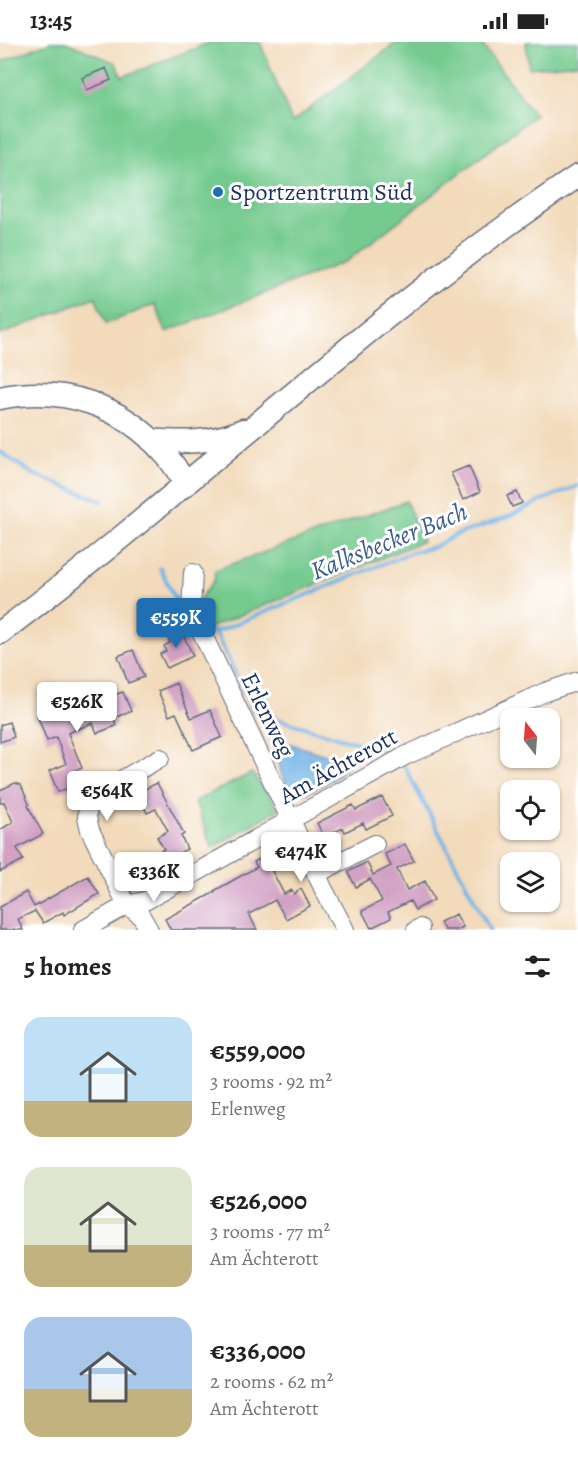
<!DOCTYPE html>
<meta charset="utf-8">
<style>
body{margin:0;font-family:Alegreya,serif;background:#f6f6f6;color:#222;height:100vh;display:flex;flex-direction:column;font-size:22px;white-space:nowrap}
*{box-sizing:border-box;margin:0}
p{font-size:20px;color:#767676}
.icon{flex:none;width:33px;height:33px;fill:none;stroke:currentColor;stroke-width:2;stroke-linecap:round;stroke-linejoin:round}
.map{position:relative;height:888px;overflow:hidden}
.drawer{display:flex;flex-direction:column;background:#fff;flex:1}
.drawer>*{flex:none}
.needle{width:39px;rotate:343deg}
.tools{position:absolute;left:500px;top:666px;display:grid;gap:12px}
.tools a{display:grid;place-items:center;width:60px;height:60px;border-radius:12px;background:#fff;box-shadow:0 2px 4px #0004;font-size:30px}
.price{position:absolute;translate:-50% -51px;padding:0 14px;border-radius:6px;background:#fff;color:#222;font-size:20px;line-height:39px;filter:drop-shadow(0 2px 3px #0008)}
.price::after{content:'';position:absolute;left:50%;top:36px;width:18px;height:14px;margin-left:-9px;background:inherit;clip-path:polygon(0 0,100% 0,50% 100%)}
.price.selected{background:#1f6fb2;color:#fff}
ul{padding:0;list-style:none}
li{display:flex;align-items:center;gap:18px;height:150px;padding:0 24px}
li span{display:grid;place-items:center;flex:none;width:168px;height:120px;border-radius:18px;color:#555}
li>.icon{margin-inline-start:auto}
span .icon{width:72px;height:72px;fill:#fffc;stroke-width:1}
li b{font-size:26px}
h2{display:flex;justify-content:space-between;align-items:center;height:72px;padding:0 24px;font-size:26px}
.status{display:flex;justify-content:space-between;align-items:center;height:42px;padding:0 30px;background:#fff;direction:ltr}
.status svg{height:16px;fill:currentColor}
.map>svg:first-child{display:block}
.green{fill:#75cb8f;stroke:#487d76;stroke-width:1.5}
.water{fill:#71b3e6;stroke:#4671a2;stroke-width:1.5}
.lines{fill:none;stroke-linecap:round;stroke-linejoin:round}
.stream{stroke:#71b3e6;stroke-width:4}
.building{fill:#d2a1c4}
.minor-casing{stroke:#666b7e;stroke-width:20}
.major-casing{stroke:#666b7e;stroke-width:25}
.minor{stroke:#fff;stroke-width:18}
.major{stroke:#fff;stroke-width:22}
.poi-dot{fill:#1f6fb2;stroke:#fff;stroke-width:2}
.labels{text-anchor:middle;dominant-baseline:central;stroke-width:6;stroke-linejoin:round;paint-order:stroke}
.poi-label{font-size:24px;fill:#1b2f5e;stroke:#fff;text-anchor:start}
.street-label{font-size:24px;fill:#1b2f5e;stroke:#fff}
.water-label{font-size:26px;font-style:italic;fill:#395d8e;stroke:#fff}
</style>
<div class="status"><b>13:45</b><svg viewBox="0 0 49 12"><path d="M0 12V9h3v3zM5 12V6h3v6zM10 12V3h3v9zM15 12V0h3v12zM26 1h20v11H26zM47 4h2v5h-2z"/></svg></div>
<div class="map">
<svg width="578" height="888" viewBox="0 0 578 888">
<rect width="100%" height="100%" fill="#fff"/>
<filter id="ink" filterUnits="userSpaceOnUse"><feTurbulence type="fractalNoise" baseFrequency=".0167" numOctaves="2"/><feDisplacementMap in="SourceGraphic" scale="12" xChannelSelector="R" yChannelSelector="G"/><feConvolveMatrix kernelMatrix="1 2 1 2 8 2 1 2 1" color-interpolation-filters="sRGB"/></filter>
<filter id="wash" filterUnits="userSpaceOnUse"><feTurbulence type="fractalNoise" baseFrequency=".008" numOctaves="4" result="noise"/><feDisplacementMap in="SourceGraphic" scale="24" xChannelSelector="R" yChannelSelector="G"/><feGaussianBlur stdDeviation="1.35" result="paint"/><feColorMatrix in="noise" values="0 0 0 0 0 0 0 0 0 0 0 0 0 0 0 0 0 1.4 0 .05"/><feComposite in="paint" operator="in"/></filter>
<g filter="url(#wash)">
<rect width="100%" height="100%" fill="#f2daba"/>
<path class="green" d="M50,0h16l50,21 6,14 89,-35h49l32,80 105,-80h83l55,73 -188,146 -181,71 -11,-28 -49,20 -11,-27 -95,38v-273z
M526,0h52v21l-49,5z
M406,459l17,40 -214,87 -12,-21 4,-10 13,-16 1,-11z
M252,731l27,36 -67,39 -17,-47z"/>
<path class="water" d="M291,702l57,18c-3,14 -29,24 -41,31 -7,-1 -14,-2 -19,-7 -6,-6 -14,-32 -6,-38 1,-1 8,-3 9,-4z"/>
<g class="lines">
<path class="stream" d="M0,410l33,22 69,27
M160,526l27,55
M187,581l4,9
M210,590l11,-2 191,-78 22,-5 22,-12 52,-18 39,-19 31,-12
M215,590l39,79 6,3
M271,675l119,36
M405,725l85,163"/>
</g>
<g id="blocks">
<path class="building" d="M106,26l5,12 -24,10 -5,-12z
M469,424l11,26 -17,8 -12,-27z
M517,450l5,11 -10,4 -5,-11z
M180,586l13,28 -26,12 -7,-14 6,-3 -2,-5 6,-3 -4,-9z
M133,608l11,27 -16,6 -10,-27z
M176,641l15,35 19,-8 12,27 -29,13 -17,-37 -7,3 -11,-25z
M123,650l8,19 -17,7 2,8 -19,7 -4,-10 -25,10 14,35 -8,3 5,13 -21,8 -9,-21 17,-7 -10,-27 -9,4 -10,-26 34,-14 6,14 35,-14 -1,-5z
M9,680l5,15 -14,5v-17z
M15,741l6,2 8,19 -1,2 15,28 -26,14 6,12 -23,12v-42l13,-8 -9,-20 -4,1v-13z
M157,741l27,51 -3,2 6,13 -12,6 3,6 -12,7 -9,-15 7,-4 -7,-12 11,-6 -12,-22 -9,4 -10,-20z
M382,755l10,19 -26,13 -3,-6 -18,9 -2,-4 -19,9 -7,-14 36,-18 3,5z
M405,802l9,17 -17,8 10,21 18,-9 9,19 -19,10 -5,-9 -22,11 3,6 -20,10 -9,-17 20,-10 -12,-22 -14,8 -8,-15 19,-10 6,13 18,-9 -6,-12z
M284,804l7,14 -19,11 12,23 8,-4 2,4 7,-5 9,17 -24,13 -11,-19 -26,14 8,16h-86l-6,-11 50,-27 -1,-1 43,-24 -3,-5z
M88,834l11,18 -35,21 -1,-3 -20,11 -8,-12 -17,8 5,11h-23v-23l26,-15 8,15z
M456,872l7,13 -6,3h-13l-4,-8z"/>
</g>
</g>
<g filter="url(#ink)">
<use href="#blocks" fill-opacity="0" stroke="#666b7e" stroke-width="1.5"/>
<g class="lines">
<g class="minor-casing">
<path id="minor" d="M193,531l-2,37 133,280 21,40
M316,832l59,-30
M83,888l44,-25 18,-4 260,-145 140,-64 33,-11
M149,888l-8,-14 -14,-11 -37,-75 -3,-13 1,-12 7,-10 65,-37
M416,888l4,-2"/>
</g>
<g class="major-casing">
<path id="major" d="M0,356c63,-13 122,7 164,55 9,9 15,21 22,31
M151,398c32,3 63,3 92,-10
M0,591c196,-148 373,-321 578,-457"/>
</g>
<use href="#minor" class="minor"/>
<use href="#major" class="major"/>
</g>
</g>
<circle class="poi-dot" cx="218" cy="150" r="6"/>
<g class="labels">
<g class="poi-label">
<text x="230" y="150">Sportzentrum Süd</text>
</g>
<g class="street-label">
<text transform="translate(268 673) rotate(64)">Erlenweg</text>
<text transform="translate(338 724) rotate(-29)">Am Ächterott</text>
</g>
<g class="water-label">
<text transform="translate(389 499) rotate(-22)">Kalksbecker Bach</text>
</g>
</g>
</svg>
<div class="tools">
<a><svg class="needle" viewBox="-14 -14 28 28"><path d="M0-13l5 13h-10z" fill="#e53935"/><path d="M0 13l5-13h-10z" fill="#767676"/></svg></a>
<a><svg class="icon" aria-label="locate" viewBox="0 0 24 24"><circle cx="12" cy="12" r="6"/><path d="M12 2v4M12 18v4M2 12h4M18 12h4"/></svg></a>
<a><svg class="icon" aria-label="layers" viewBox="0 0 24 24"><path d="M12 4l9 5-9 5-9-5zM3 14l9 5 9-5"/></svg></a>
</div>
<b class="price selected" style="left:176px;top:607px">€559K</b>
<b class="price" style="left:77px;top:691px">€526K</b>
<b class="price" style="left:107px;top:780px">€564K</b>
<b class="price" style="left:301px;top:841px">€474K</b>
<b class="price" style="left:154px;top:861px">€336K</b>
</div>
<section class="drawer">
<h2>5 homes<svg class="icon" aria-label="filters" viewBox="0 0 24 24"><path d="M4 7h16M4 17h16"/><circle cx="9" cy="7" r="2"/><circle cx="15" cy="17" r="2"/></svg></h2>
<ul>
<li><span style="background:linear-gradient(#bfe0f5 70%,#c2b280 0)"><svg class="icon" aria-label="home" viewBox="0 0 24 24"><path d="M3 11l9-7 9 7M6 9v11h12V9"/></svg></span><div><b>€559,000</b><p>3 rooms · 92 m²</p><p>Erlenweg</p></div></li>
<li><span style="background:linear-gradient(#dfe7d0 65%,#c2b280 0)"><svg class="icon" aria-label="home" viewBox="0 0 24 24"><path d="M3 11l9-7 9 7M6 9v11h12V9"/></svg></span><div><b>€526,000</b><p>3 rooms · 77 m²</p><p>Am Ächterott</p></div></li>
<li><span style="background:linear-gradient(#a9c7e8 60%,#c2b280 0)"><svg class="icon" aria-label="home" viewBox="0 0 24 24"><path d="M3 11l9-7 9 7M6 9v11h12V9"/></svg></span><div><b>€336,000</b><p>2 rooms · 62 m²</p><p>Am Ächterott</p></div></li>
</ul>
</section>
